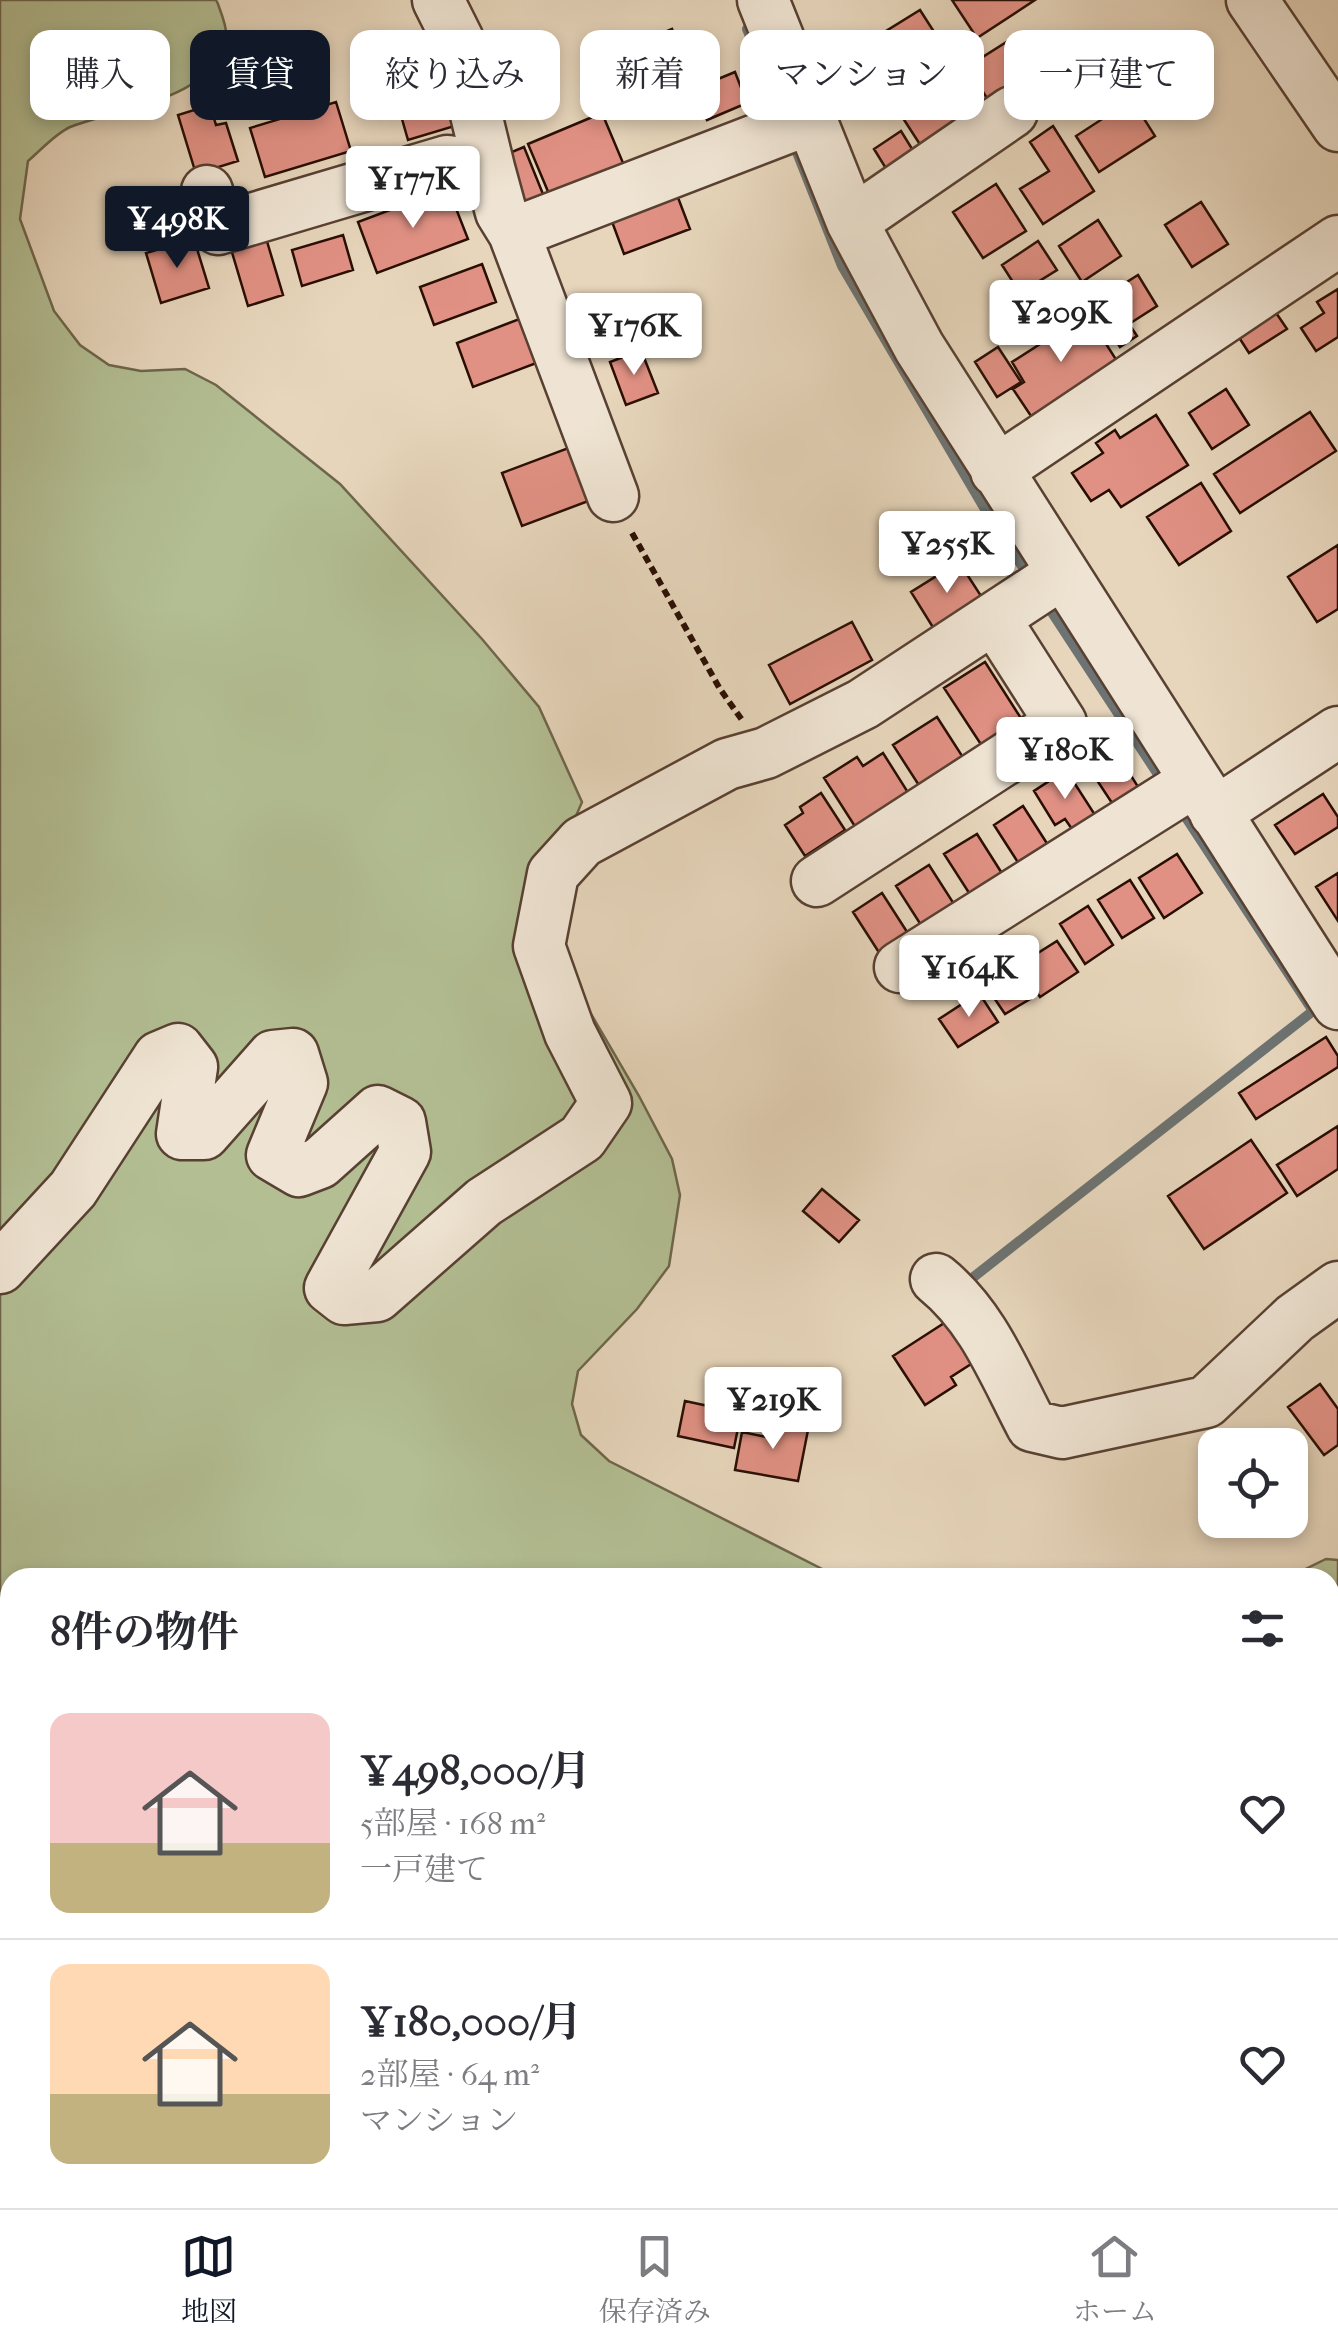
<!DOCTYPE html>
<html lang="ja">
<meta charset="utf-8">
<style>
body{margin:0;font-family:"IM FELL French Canon","Noto Serif JP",serif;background:#f7f7f7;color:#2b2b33;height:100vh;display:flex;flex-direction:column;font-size:38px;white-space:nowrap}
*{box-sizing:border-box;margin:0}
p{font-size:32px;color:#7c7c81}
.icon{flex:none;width:55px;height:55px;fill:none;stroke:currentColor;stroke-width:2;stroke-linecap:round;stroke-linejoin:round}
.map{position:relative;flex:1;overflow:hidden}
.sheet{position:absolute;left:0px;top:1568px;width:1340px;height:642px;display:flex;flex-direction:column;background:#fff;border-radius:30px 30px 0 0;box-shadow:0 5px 15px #0003}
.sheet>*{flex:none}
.guide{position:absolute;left:30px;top:30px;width:1280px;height:90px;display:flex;gap:20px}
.controls{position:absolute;left:1198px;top:1428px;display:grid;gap:20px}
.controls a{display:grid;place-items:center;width:110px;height:110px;border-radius:20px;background:#fff;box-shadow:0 5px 15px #0003;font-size:50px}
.price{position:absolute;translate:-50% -85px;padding:0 22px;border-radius:10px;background:#fff;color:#222;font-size:32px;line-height:65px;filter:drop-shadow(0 2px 5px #0008)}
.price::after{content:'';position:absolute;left:50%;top:60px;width:30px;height:22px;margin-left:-15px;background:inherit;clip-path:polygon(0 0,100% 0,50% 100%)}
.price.active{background:#111827;color:#fff}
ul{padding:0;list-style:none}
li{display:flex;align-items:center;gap:30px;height:250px;padding:0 50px}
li+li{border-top:2px solid #e1e1e2}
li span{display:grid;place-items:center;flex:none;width:280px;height:200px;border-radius:20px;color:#555}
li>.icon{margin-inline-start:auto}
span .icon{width:120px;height:120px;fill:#fffc;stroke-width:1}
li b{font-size:42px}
h2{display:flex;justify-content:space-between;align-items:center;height:120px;padding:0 50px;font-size:42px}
.chip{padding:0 35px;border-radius:20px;background:#fff;box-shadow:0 5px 15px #0003;font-size:35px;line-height:90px}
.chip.active{background:#111827;color:#fff}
.tabs{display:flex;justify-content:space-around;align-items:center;height:140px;border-top:2px solid #e1e1e2;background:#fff;font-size:28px;color:#7c7c81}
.tabs a{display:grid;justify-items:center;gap:5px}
.tabs .active{color:#111827}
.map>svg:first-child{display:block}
.green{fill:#b3be93;stroke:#6e664c;stroke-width:2.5}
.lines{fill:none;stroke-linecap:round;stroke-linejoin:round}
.stream{stroke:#6d7372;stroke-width:10}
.building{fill:#e19184;stroke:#290e04;stroke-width:2.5}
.minor-casing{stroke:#584032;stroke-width:55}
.path{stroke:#290e04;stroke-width:6;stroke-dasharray:8 5;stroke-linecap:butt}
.minor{stroke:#efe4d3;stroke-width:50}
</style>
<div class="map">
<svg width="1338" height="2208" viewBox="0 0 1338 2208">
<rect width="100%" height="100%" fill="#e7d6bc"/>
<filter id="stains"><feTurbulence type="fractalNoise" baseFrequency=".002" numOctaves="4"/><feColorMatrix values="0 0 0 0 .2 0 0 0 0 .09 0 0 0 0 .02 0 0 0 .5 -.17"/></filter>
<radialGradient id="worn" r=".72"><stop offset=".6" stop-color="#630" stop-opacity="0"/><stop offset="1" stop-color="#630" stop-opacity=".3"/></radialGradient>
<path class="green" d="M0,0h216l2,4c3,9 8,20 8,29 -2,65 -110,76 -156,94 -15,7 -29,23 -42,34l-8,58 34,92 26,34 29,20 32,6 44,-2 31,16 124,99 142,155 57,68 43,95 -12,28 -45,71 114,195 33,63 8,36 -11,71 -32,43 -59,62 -6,33 9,31 28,26 229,116 -828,1v622h1320v-246l8,5v249h-1338z
M1326,1559l12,1v232l-8,8v-222l-41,-1z"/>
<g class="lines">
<path class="stream" d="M747,29l30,75
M796,150l46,116 147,250 35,53
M1051,611l108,165
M971,1279l342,-268 -128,-195"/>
</g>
<path class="building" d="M952,0h83l-58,38z
M920,10l25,39 -49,32 -26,-40z
M672,29l15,38 -47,19 -15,-37z
M1016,36l23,36 -49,31 -23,-36z
M735,72l12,31 -40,17 -13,-31z
M961,76l20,32 -60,38 -20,-31z
M445,83l13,42 -50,15 -12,-42z
M1122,84l33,52 -56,36 -23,-36 34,-22 -11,-16z
M336,102l15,49 -86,26 -15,-49z
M210,105l6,20 10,-2 12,38 -42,13 -18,-59z
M602,113l24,57 -74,31 -24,-57z
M1053,126l41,65 -51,33 -23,-35 29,-18 -19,-29z
M901,131l16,26 -27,18 -16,-26z
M524,147l23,57 -24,10 -23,-57z
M996,184l30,47 -43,27 -30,-46z
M448,188l20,51 -91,34 -19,-51z
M677,195l13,34 -66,25 -13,-35z
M1201,202l27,42 -36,23 -27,-42z
M1098,220l23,36 -39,26 -23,-36z
M343,235l10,35 -51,16 -10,-36z
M266,238l17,57 -35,11 -17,-57z
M194,239l15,49 -48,15 -15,-50z
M1038,241l19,29 -37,23 -18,-28z
M482,264l14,38 -62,23 -14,-38z
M1138,275l19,31 -28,18 8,12 -17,11 -28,-43z
M1338,289v48l-22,14 -15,-23 23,-15 -7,-11z
M1270,304l17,25 -38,24 -16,-25z
M1087,314l30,47 -86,55 -18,-27 11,-7 -12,-20z
M522,318l17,44 -66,25 -16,-44z
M998,347l23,35 -24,15 -22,-35z
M641,350l17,43 -32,12 -16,-43z
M1226,389l23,36 -37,24 -23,-36z
M1310,412l26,39 -96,62 -26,-39z
M1156,415l32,50 -67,42 -12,-17 -18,11 -19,-28 31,-20 -7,-10 19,-13 5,8z
M571,447l20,53 -69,26 -20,-53z
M1201,483l30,48 -52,34 -32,-48z
M1338,545v64l-21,13 -29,-45z
M959,562l24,37 -49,30 -23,-37z
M852,622l20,38 -82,44 -21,-39z
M985,662l39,61 -40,26 -40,-61z
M937,717l29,45 -44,28 -29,-45z
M1110,742l30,48 -26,16 -31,-47z
M883,753l26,41 -53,34 -32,-50 33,-21 6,9z
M1066,770l31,48 -23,14 -9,-13 -10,6 -21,-34z
M821,793l24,37 -40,26 -20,-31 18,-12 -3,-6z
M1323,794l15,23v10l-43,27 -20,-29z
M1023,806l25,39 -29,19 -25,-39z
M977,834l26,41 -32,21 -27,-42z
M1177,854l25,39 -38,25 -25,-40z
M929,865l25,39 -33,21 -25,-39z
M1338,873v48l-22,-34z
M1130,880l24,38 -32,20 -24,-38z
M882,893l27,42 -29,19 -27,-42z
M1088,906l25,39 -28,19 -25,-40z
M1057,941l21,31 -38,25 -21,-32z
M1003,958l27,41 -25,15 -27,-40z
M979,993l19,29 -40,25 -19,-28z
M1326,1037l12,19v11l-82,52 -17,-26z
M1338,1126v43l-41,27 -20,-31z
M1251,1140l36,53 -83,56 -36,-53z
M822,1189l37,31 -20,22 -36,-31z
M952,1318l27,41 -28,18 5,8 -31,20 -32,-49z
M1320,1384l18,25v36l-14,10 -36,-48z
M685,1401l56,12 -7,35 -56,-12z
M770,1423l38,7 -10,51 -63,-11 7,-38 25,5z"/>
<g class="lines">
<g class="minor-casing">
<path id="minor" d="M438,0l20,40 31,128
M763,0l89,222 67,125 419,657
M1252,0l86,126
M207,191l11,38 229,-68 42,7 12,44 13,21 296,-114
M852,222l160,-110
M514,233l99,263
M996,471l342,-230
M1215,813l123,-81
M817,881l244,-158 -67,-105
M900,967l295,-186
M0,1268l73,-79 86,-132 19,-8 14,18 -10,67h22l69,-78 20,-2 9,29 -30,72 27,16 21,-8 58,-52 22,11 5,30 -75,136 14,11 33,-3 107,-94 98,-64 24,-35 -36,-70 -31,-87 14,-72 29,-32 145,-78 39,-11 97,-49 198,-130
M936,1279c47,38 68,94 96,147l30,7 144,-31 89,-84 43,-31"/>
</g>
<path class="path" d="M632,533l88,156 22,31"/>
<use href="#minor" class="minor"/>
</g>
<rect width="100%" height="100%" filter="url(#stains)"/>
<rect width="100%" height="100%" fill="url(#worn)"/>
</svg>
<div class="controls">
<a><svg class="icon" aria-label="locate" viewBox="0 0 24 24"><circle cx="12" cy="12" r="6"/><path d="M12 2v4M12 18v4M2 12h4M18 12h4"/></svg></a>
</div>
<b class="price" style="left:413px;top:231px">¥177K</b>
<b class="price active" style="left:177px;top:271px">¥498K</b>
<b class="price" style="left:1061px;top:365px">¥209K</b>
<b class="price" style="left:634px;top:378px">¥176K</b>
<b class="price" style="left:947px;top:596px">¥255K</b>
<b class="price" style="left:1065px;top:802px">¥180K</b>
<b class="price" style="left:969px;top:1020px">¥164K</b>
<b class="price" style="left:773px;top:1452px">¥219K</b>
<div class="guide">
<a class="chip">購入</a>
<a class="chip active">賃貸</a>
<a class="chip">絞り込み</a>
<a class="chip">新着</a>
<a class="chip">マンション</a>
<a class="chip">一戸建て</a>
</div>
<section class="sheet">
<h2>8件の物件<svg class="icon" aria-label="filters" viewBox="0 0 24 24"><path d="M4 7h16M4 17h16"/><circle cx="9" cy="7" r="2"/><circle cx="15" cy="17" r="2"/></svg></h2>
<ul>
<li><span style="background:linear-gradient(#f6c9c9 65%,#c2b280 0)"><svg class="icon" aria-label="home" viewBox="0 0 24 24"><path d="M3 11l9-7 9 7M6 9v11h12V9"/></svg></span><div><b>¥498,000/月</b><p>5部屋 · 168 m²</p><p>一戸建て</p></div><svg class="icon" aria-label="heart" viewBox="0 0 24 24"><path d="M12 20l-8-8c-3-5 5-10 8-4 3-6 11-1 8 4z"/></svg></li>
<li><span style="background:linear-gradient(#ffd9b3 65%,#c2b280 0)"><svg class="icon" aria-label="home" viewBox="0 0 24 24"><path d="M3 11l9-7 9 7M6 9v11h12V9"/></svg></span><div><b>¥180,000/月</b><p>2部屋 · 64 m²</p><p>マンション</p></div><svg class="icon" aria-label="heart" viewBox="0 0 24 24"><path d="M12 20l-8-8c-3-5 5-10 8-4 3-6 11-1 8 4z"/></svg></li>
</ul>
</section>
</div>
<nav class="tabs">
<a class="active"><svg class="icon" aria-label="map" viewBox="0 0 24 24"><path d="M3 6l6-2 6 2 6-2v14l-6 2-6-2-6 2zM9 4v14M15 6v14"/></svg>地図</a>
<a><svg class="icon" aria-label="saved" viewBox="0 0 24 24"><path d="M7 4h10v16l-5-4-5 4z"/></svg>保存済み</a>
<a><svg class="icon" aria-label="home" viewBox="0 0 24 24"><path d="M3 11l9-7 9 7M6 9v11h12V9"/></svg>ホーム</a>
</nav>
